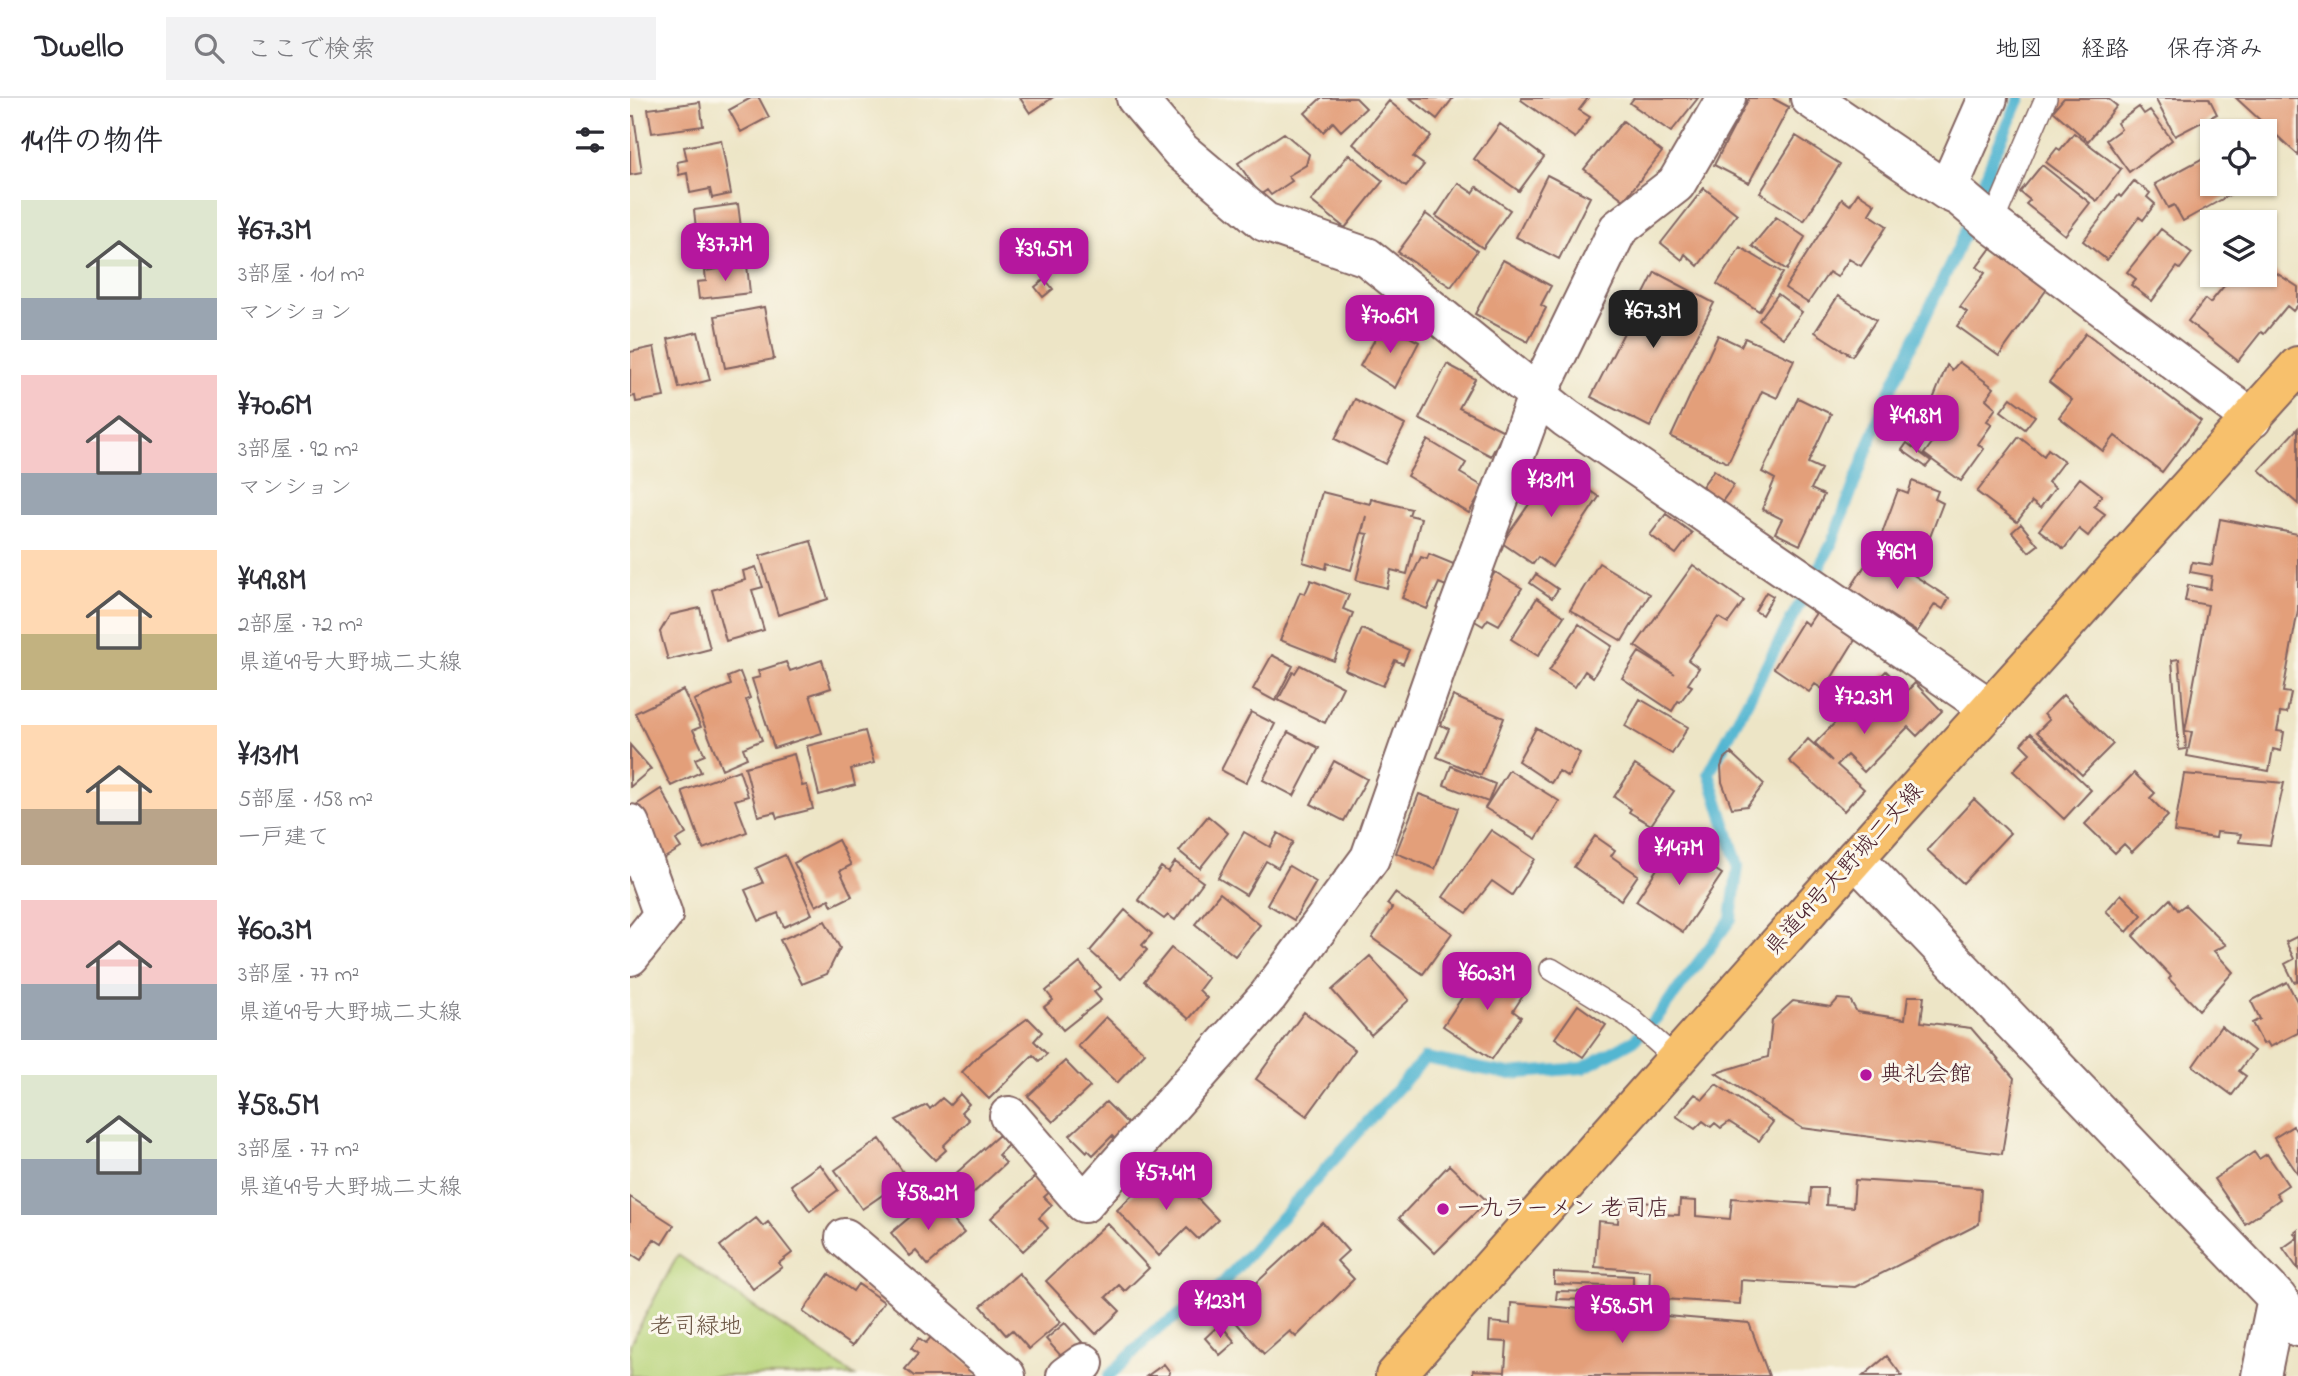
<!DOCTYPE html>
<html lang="ja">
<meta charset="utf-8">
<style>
body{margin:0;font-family:"Indie Flower","Klee One",sans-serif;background:#f2f2f3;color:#2b2b33;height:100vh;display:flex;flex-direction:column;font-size:26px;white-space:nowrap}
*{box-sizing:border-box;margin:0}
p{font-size:23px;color:#7c7c81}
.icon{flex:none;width:38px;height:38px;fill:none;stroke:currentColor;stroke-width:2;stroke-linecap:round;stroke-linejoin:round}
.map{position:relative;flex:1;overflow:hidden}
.side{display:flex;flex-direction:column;background:#fff;width:630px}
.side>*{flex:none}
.fabs{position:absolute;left:1570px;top:21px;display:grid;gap:14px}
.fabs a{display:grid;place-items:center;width:77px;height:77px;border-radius:0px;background:#fff;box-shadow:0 2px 5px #0004;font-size:35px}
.price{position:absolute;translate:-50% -60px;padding:0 16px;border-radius:14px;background:#b5179e;color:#fff;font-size:23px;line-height:46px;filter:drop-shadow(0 2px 4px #0008)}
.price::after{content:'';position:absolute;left:50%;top:42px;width:21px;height:16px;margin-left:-10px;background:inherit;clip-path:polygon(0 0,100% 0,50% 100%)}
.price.active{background:#222;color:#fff}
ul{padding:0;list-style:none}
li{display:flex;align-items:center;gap:21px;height:175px;padding:0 21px}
li span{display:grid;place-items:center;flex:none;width:196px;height:140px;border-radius:0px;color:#555}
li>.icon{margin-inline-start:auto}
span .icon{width:84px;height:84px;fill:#fffc;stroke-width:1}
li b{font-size:30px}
h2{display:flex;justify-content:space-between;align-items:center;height:84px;padding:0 21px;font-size:30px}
header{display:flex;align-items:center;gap:42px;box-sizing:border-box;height:98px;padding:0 35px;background:#fff;border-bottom:2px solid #e1e1e2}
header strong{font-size:33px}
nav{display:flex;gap:38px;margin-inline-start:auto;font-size:24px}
.search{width:490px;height:63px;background:#f2f2f3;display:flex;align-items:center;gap:18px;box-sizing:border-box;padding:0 24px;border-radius:0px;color:#7c7c81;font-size:26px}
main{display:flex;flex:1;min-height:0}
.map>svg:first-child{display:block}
.green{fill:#b8d47a;stroke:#817a52;stroke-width:2}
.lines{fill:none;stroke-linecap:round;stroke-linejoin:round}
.stream{stroke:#53b6d1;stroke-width:12}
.building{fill:#e39f7a}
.service-casing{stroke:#836461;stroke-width:24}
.minor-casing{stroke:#836461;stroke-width:42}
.primary-casing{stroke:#836461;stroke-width:42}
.service{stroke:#fff;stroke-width:21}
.minor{stroke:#fff;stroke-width:38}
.primary{stroke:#f7c06c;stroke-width:38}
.poi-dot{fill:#b5179e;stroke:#fbf7ec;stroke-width:2.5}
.labels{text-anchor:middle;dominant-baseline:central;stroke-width:6;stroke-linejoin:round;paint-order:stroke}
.street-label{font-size:23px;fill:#4a1f2b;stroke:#fbf7ec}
.poi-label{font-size:23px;fill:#4a1f2b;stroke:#fbf7ec;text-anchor:start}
.park-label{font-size:23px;fill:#6b5543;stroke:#fbf7ec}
</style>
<header>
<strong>Dwello</strong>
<div class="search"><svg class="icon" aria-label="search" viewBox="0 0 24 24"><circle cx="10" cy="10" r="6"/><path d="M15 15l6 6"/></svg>ここで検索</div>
<nav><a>地図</a><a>経路</a><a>保存済み</a></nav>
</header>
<main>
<section class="side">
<h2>14件の物件<svg class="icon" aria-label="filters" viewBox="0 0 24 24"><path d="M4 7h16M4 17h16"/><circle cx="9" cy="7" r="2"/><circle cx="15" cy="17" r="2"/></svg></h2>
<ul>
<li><span style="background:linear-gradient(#dfe7d0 70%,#9aa5b1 0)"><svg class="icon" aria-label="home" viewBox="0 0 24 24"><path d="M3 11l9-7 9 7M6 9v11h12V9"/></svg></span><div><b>¥67.3M</b><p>3部屋 · 101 m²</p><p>マンション</p></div></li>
<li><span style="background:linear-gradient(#f6c9c9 70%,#9aa5b1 0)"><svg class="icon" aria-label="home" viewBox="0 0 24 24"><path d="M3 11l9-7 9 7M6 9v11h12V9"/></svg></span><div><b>¥70.6M</b><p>3部屋 · 92 m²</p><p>マンション</p></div></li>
<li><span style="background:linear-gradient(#ffd9b3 60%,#c2b280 0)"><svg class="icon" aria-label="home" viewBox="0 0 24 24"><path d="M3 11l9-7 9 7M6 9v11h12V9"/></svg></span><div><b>¥49.8M</b><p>2部屋 · 72 m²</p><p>県道49号大野城二丈線</p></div></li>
<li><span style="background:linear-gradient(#ffd9b3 60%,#b9a48a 0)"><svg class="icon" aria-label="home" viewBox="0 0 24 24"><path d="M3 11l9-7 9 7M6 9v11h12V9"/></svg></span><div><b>¥131M</b><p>5部屋 · 158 m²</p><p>一戸建て</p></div></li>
<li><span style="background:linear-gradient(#f6c9c9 60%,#9aa5b1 0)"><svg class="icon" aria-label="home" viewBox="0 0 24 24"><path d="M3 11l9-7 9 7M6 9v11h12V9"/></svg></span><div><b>¥60.3M</b><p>3部屋 · 77 m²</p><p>県道49号大野城二丈線</p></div></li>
<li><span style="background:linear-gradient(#dfe7d0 60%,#9aa5b1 0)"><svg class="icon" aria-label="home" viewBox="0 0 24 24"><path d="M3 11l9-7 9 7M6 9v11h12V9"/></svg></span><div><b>¥58.5M</b><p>3部屋 · 77 m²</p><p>県道49号大野城二丈線</p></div></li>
</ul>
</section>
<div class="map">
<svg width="1668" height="1278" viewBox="0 0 1668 1278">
<rect width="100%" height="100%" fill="#fbf7ec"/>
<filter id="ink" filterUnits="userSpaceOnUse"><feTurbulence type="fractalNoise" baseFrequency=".0143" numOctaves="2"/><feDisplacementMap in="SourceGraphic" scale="14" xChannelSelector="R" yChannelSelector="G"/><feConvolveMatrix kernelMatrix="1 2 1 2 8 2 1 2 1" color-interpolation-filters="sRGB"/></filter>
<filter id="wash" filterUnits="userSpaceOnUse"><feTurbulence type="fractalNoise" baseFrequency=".00686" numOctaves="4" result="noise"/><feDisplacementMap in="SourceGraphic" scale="28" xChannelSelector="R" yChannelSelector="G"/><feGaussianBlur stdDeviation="1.57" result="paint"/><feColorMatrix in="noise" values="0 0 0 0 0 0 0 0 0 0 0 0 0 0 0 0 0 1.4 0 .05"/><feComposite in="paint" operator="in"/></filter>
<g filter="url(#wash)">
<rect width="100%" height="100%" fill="#ede5c6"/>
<path class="green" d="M48,1157l177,121h-225v-32z"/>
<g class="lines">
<path class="stream" d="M479,1278l48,-47 57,-36 211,-235 83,16 75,-6 51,-28 24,-24 73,-97 7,-54 -29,-92 123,-230 55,-146 75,-157 32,-85 26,-57"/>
</g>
<g id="blocks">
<path class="building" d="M121,0h8l10,19 -28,15 -12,-22z
M390,0h32l-22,15z
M691,0h35l10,10 -25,23 -8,-9 -10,10 -18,-19z
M780,0h43l-16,21z
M892,0h66l-9,12 11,7 -15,21 -54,-38z
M1004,0h64l-27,34 -41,-29z
M1119,0h23l17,9 -40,76 -35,-18z
M1434,0h43l10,8 -29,35 -35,-30z
M1525,0h54l8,16 -42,22z
M1606,0h62v57z
M759,3l42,35 -18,21 11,8 -18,22 -53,-43z
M70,4l3,24 -51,7 -4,-24z
M1509,9l5,7 6,-4 22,30 -43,32 -23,-32 15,-11 -4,-6z
M0,18h4l8,57 -12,2z
M993,23l39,31 -38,48 -40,-31z
M870,26l44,33 -25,34 -45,-32z
M654,35l25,21 -3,11 -18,11 4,5 -21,14 -4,-5 -7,5 -22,-32z
M1444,35l47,36 -24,32 -51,-39 11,-14 3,2z
M1166,38l44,28 -36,57 -44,-28z
M91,42l10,54 -19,4 -2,-9 -20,4 -3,-20 -8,2 -2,-13 10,-2 -3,-13z
M1582,51v35h18l5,8 -52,29 -9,-16 -6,3 -13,-24 54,-29 -2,-3z
M719,56l34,27 -38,47 -34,-27z
M1412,67l48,38 -25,32 -39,-31 4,-4 -10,-8z
M917,77l43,22 -31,62 -43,-22z
M1504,83l16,12 -3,4 8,7 -12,16 -4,-3 -32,43 -24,-19 36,-46 2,2z
M828,85l15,10 4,-6 33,23 -27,38 -47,-32z
M1074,90l33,26 -39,52 -13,-12 -3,6 -21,-17z
M1228,95l17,11 -6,10 18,12 -26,40 -12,-7 -12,18 -8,-5 -21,31 -23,-15 57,-89 8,6z
M108,106l5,40 -54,6 -2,-21 9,-1 -2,-18z
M796,116l51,37 -26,36 -53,-35z
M1146,119l29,20 -18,33 -35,-24z
M1531,131l31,24 -12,16 -3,-2 -25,34 -21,-16 5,-6 -9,-7z
M1110,149l43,26 -24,38 -42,-27z
M1361,150l56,41 -48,67 -42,-30 10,-14 -7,-5 25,-34 -8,-6z
M873,162l48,26 -10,19 5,3 -18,34 -53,-28z
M117,167l3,28 -51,6 -2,-17 9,-1 -1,-10z
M1634,167l34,22v18l-5,6 -6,-5 -23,28 -3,-2 -23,29 -50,-40 17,-22 5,4 23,-28h7l4,4 4,-4h16z
M1025,174l59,31 -64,124 -59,-30z
M1585,177h18l-9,9z
M415,181l8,10 -10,8 -8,-10z
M1148,196l24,18 -19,26 -24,-18z
M1208,198l38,24 -24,36 -37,-24z
M134,209l10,52 -49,9 -10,-52z
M754,225l35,19 -24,46 -35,-22z
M68,234l12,48 -31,8 -11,-49z
M1456,235l115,88 -39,51 -47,-36 -12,15 -44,-34 13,-17 -23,-18z
M1088,237l23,11 4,-8 49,22 -17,38 -15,-7 -34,72 -57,-26z
M24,249l10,50 -28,5 -1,-6 -5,1v-45z
M1329,264l35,26 -8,11 10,9 -9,13 5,3 -14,20 6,5 -23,32 -37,-27 11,-15 -14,-10 26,-64 5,5z
M817,266l28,15 -16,29 45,23 -13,25 -72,-37z
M1168,300l33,16 -23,49 13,6 -10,20 13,6 -24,50 -25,-12 7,-14 -20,-10 13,-30 -13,-7z
M1381,300l24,18 -10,13 -24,-18z
M725,301l50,26 -20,39 -50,-25z
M1668,330v76l-39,-34z
M1389,339l25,19 4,-7 16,12 -16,21 7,6 -15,20 -8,-6 -15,20 -40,-30z
M798,342l38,23 -6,10 24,14 -15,26 -62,-37z
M1277,345l24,18 -5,6 -24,-17z
M925,369l44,30 -47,70 -14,-10 -5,7 -31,-21z
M1084,372l20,15 -16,22 -20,-15z
M1450,380l22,17 -8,11 11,8 -17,22 -9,-7 -15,20 -25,-19z
M1282,383l26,10 -3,8 8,4 -23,60 -32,-13 3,-7 -11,-4 18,-49 10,4z
M692,394l48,12 1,-5 40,10 -2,6 12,3 -14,56 -16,-4 -4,18 -31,-8 12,-46 -6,-1 4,-17 -15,54 -24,-7 -1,6 -23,-7z
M1036,416l26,19 -16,21 -26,-19z
M1590,421l78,15v76l-15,82 8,1 -4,20 -7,-1 -1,10 -2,9 7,1 -3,19 -8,-2 -4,22 -82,-15 5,-24 -7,-1 23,-126 -23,-4 3,-16 22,4 2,-13 -22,-4 2,-10 20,3z
M1391,426l17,21 -9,7 -17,-20z
M181,443l17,58 -50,16 -18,-59z
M1245,452l74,48 -6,11 -8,-5 -18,28 -67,-43z
M799,456l27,11 -10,21 -7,-3 -12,26 -25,-11 19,-41 6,2z
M969,465l51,31 -28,47 -52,-31z
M1063,467l51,36 -16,22 -10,-6 -30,43 11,8 -11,16 4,2 -12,16 -2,-1 -6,10 -50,-33 17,-26 36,22 -40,-28z
M126,469l7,20 -11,3 12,40 -38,11 -14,-51 33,-10 -2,-9z
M865,474l27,16 -23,37 -11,-6 -5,7 -15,-9z
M906,476l22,15 -6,9 -22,-15z
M681,482l38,15 -6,14 10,4 -19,48 -54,-21 20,-48 5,2z
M1136,494l7,4 -11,19 -7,-4z
M907,500l27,18 -26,40 -27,-17z
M70,510l10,41 -42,11 -8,-28 10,-17z
M1188,512l40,25 -34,55 -9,-6 -6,8 -35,-24 29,-47 5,4z
M949,526l33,22 -19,31 -8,-6 -10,16 -26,-16z
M732,531l47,21 -6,14 -8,-4 -12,26 -38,-16z
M642,557l21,11 -18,35 -22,-12z
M1549,561l7,90 -7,1 -7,-90z
M192,562l9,28 -21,7 12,38 -48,15 -22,-69 8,-2 -2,-6 28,-9 4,9z
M670,567l43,22 -18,36 -47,-23 15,-28 2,1z
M1256,573l21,20 8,-8 27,28 -25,25 -9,-9 -44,45 -17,-17 -10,10 27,24 -20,22 -55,-50 19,-22 24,22 -17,-18z
M110,574l10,26 -4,2 16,40 -19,8 4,10 -25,11 -28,-69 37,-15 -3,-8z
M53,592l18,37 -8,3 12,25 -10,4 6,13 -30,14 -36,-73z
M1433,597l50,49 -31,31 -45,-43 12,-12 -5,-6z
M823,598l51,22 -23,57 -44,-18 12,-28 -8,-4z
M1010,601l48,28 -16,27 -47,-28z
M621,614l24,12 -29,59 -25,-13z
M906,630l44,25 -12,24 -9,-6 -8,12 -33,-22z
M235,633l9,32 -23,6 4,16 -36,10 -12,-49z
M658,634l31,16 -25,48 -31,-16z
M1401,635l60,57 -27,29 -51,-48 17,-18 -9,-9z
M0,647l21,24 -21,18z
M1101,655l33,31 -17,22 -15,2 -10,-26 -1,-15 3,-8z
M164,656l8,32 5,-1 6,24 -36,9 -2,-6 -17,4 -13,-49z
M704,663l33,18 -23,42 -33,-17z
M1005,667l39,26 -23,34 -22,-13 2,-3 -17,-12z
M821,668l44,18 -7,18 -44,-17z
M109,672l9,26 -13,4 12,32 -44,17 -21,-58z
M879,672l50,31 -23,38 -51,-31z
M1504,675l21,20 -5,5 18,18 -36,36 -8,-8 -9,9 -30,-29z
M1554,676l100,9 -14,62 -31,-3 2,-8 -24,-2 -1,6 -42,-6z
M31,691l25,45 -10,6 5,8 -20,12 -7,-22 -18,-33z
M789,696l39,14 -23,61 -39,-16z
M1344,701l36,34 -47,50 -36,-33z
M578,718l20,17 -28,35 -21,-17z
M861,732l44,29 -23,36 -20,-14 -25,32 -24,-16z
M614,734l26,15 8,-14 15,9 -15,26 -12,-7 -20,34 -28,-17z
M965,738l20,14 -4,6 27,19 -17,25 -47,-33z
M208,742l13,25 -11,6 12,25 -20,10 -3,-7 -13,7 -22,-43z
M1044,745l48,31 -39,58 -47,-31z
M155,757l27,59 -28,13 -6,-14 -19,8 -14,-31 18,-7 -7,-15z
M545,764l28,20 -28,38 -7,-5 -4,4 -26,-19 23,-33 7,5z
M659,768l27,16 -22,38 -27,-16z
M590,795l40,32 -25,31 -40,-32z
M765,795l57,40 -29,41 -51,-36 20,-30 -5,-4z
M1491,796l21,21 -15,17 -21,-21z
M1540,801l8,11 7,-5 41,40 -12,6 19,21 -34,38 -30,-31 2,-3 -38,-40z
M495,812l27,24 -10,11 5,5 -26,29 -31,-28z
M195,823l15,27 -13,26 -25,10 -22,-44z
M1668,838v45l-4,1 -9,-18 9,-5 -8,-17z
M541,850l37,30 -9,12 8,8 -18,21 -45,-38z
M740,858l39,44 -38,35 -39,-45z
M450,865l20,24 -6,5 7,8 -38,30 -19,-23 9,-7 -7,-9z
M855,865l41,28 -13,20 8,6 -29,42 -49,-33z
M1657,884l11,21v30l-28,14 -3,-5 -4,2 -11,-21 8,-4 -9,-18z
M1278,898h16l-3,26 50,6 43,50 -12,76 -200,-26 -86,-55 52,-16 4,-37 21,-19 38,6 7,-8 12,1 7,12 48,7z
M948,907l28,20 -23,32 -28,-19z
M674,914l51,38 -48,66 -51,-37z
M476,919l39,36 -28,30 -39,-37z
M398,920l14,14 -8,9 13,13 -8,7 -6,-6 -44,44 -27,-27 20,-20z
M1591,928l33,25 -15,20 7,5 -14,19 -39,-29z
M435,963l25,26 -37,35 -25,-26z
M1086,986l57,38 -14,19 -30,-19 -8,6 -6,-5 -4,4 -8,-6 -8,8 -19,-13 19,-22 8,5z
M330,996l9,10 -8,8 8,8 -26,26 3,4 -11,10 -39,-40 31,-15 3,4 12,-11 8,7z
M476,1004l24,24 -14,14 -4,-4 -19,19 -5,-5 -1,2 -17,-17z
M1663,1028l5,8v40l-24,-36z
M369,1037l9,10 -10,10 8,8 -35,32 -18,-19z
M250,1041l27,39 -45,31 -27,-39z
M1624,1054l5,7 8,-5 21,31 -12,8 4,6 -35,25 -31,-45z
M190,1066l18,26 -28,21 -19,-26z
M819,1067l38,36 -52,52 -36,-35z
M541,1073l47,49 -20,19 -11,-11 -28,28 -42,-46 39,-38 7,6z
M408,1076l14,16 -8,7 8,8 -13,13 9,10 -25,23 -32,-33z
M1225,1082l126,8 -2,36 -124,63 -114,-7 -1,24 -91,-6 1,-27 -55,-4 3,-46 20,2 1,-22 36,2 -1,11 25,1 1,-15 16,1v15l34,3 2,-21 78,6 1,-16h16l-1,17 27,2z
M0,1099l44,28 -12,19 -8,-5 -13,21 -11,-7z
M304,1099l30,36 -36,32 -12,-14 -6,5 -19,-23z
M126,1120l7,8 5,-4 24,31 -13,10 3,4 -29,22 -33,-43z
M692,1124l26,29 -11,10 17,18 -58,58 -6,-6 -26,23 -38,-43z
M477,1125l42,45 -24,23 -6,-6 -13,12 14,14 -24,23 -50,-53z
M1668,1132v39l-15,-21 14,-10 -3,-5z
M924,1174l79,4v11l-79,-3z
M389,1175l42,49 -32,27 -17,-19 -6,5 -25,-29z
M199,1176l24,17 5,-7 26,18 -32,44 -49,-34z
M927,1193l72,2v8l-73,-2z
M881,1205l238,20 20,53h-296v-6l32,2 2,-30 -18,-1 1,-19 20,2z
M435,1225l17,19 -21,14 -15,-17z
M590,1226l15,18 -15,13 -15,-17z
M303,1237l45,36 -4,5h-60l-9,-7 13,-15 -7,-6 8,-10 7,5z
M1257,1258l15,20h-39z
M534,1266l6,8 -1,4h-22z"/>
</g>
</g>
<g filter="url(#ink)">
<use href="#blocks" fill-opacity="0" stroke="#836461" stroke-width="2"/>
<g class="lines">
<g class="service-casing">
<path id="service" d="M1362,126l54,-126
M921,871l77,47 37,33"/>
</g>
<g class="minor-casing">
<path id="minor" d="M506,0l45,53 84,71 102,35 199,161 425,291
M1180,0l137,93
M1358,0l-41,93 13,6 32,27 260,195
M0,726l33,91 -33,41
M1225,760l422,440 21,29
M379,1018l75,87 184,-207 102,-138 69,-197 98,-265 81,-167 58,-45 50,-86
M215,1140l161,138
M436,1278l18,-13
M1631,1278l16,-78"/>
</g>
<g class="primary-casing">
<path id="primary" d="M765,1278l460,-518 443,-492"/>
</g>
<use href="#service" class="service"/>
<use href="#minor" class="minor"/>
<use href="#primary" class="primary"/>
</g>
</g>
<g class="poi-dot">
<circle cx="1236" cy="977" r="7"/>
<circle cx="813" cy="1111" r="7"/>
</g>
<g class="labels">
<g class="street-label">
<text transform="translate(1215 772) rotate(-48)">県道49号大野城二丈線</text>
</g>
<g class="poi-label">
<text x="1250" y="977">典礼会館</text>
<text x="827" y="1111">一九ラーメン 老司店</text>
</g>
<g class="park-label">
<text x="66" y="1229">老司緑地</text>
</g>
</g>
</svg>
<div class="fabs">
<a><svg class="icon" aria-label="locate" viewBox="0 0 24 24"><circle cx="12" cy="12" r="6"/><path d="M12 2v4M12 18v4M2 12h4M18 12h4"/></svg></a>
<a><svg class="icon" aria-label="layers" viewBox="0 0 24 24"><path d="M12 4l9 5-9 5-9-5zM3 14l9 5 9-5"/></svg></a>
</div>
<b class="price" style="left:95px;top:185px">¥37.7M</b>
<b class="price" style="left:414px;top:190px">¥39.5M</b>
<b class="price active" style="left:1023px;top:252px">¥67.3M</b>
<b class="price" style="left:760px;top:257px">¥70.6M</b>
<b class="price" style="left:1286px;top:357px">¥49.8M</b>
<b class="price" style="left:921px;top:421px">¥131M</b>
<b class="price" style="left:1267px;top:493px">¥96M</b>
<b class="price" style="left:1234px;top:638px">¥72.3M</b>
<b class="price" style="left:1049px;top:789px">¥147M</b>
<b class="price" style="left:857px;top:914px">¥60.3M</b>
<b class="price" style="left:536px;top:1114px">¥57.4M</b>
<b class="price" style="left:298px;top:1134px">¥58.2M</b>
<b class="price" style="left:590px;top:1242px">¥123M</b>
<b class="price" style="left:992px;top:1247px">¥58.5M</b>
</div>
</main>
